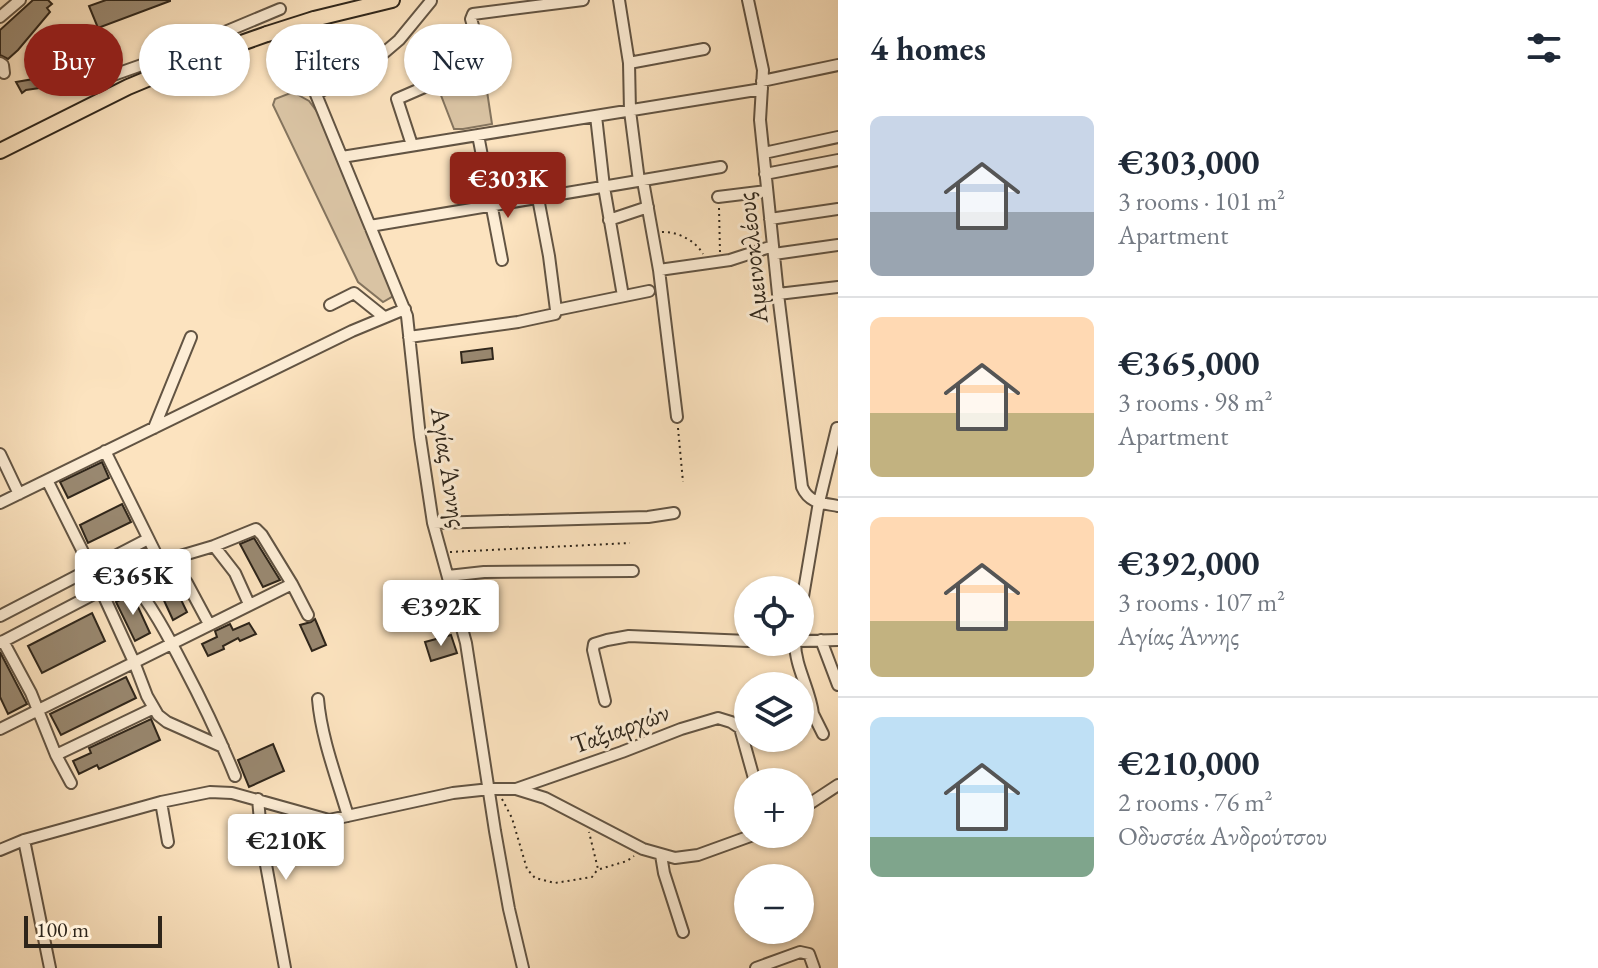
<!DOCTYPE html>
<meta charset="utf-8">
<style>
body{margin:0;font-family:"EB Garamond",serif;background:#f2f2f3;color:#1f2937;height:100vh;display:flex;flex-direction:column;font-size:30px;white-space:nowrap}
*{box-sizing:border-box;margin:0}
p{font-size:26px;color:#747a83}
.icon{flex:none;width:44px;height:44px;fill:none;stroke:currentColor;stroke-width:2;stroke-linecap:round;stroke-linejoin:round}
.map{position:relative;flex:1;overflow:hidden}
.side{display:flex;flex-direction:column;background:#fff;width:760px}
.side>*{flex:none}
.banner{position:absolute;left:24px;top:24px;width:694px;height:72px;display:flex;gap:16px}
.controls{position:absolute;left:734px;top:576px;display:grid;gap:16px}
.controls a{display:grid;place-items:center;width:80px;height:80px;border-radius:50%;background:#fff;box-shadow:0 2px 6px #0004;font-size:40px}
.scale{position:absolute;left:24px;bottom:20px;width:138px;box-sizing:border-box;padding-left:8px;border:4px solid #2e251a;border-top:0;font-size:22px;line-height:28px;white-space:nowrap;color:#2e251a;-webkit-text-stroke:6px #fdedd5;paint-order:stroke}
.price{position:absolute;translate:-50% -68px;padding:0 18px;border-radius:8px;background:#fff;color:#222;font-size:26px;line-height:52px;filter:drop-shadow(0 2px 4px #0008)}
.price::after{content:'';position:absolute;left:50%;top:48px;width:24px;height:18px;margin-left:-12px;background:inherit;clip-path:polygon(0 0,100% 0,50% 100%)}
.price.selected{background:#8f2418;color:#fff}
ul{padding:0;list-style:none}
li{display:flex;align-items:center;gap:24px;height:200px;padding:0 32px}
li+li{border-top:2px solid #e0e1e3}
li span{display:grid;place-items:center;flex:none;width:224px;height:160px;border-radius:12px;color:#555}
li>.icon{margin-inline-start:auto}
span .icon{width:96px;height:96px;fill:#fffc;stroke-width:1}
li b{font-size:34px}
h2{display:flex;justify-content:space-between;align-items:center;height:96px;padding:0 32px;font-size:34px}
.chip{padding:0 28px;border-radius:36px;background:#fff;box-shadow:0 2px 6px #0004;font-size:28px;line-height:72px}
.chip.selected{background:#8f2418;color:#fff}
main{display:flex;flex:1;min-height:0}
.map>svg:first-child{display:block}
.green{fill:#d9c3a3;stroke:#84745e;stroke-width:2}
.building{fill:#998870;stroke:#2e251a;stroke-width:2}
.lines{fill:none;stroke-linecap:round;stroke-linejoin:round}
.minor-casing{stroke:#625443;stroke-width:14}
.highway-casing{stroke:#2e251a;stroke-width:18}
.path{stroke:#2e251a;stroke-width:2;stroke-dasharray:2 4;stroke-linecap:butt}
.minor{stroke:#fdedd5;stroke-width:10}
.highway{stroke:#fce3bf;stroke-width:14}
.highway-bridge-casing{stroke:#2e251a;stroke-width:18;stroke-linecap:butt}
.highway-bridge{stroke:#fce3bf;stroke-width:14}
.labels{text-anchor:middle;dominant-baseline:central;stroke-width:6;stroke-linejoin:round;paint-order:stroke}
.street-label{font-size:26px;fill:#2e251a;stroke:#fdedd5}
</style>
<main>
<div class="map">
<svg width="838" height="968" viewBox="0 0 838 968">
<rect width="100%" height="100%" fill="#fce3bf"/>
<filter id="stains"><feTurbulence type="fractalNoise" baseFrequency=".0025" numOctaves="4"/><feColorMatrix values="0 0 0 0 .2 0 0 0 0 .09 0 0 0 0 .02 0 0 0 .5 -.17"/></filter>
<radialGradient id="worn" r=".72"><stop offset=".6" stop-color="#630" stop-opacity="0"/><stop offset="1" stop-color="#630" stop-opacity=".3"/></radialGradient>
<path class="green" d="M483,65l9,59 -29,5h-9l-17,-44z
M293,92l16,9 9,12 77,182 -12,7 -25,-20 -85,-177 2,-6z"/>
<path class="building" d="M33,0h15l4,4 -5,4 3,4 -32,38 -10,9 -8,-4v-25z
M106,0h64v1l-72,27 -9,-22z
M51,76l3,10 -28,4 -4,3 -6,-11z
M492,348l1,11 -31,4 -1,-11z
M102,462l7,16 -41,20 -8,-16z
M122,504l9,18 -43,21 -8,-18z
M254,538l26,42 -17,7 -23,-43z
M169,575l18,37 -14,8 -18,-39z
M132,594l18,39 -15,8 -19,-39z
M92,613l13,28 -63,32 -14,-27z
M315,619l11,26 -14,6 -12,-26 11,-3z
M249,623l7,11 -16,7 -2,-3 -15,8 1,3 -16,7 -6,-12 15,-7 -2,-6 15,-7 3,6z
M451,635l6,18 -26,8 -6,-19z
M0,652l27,52 -19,10 -8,-17z
M126,677l10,21 -75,37 -11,-21z
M151,719l9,21 -61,29 -2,-4 -18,9 -6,-13 18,-8 -2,-5z
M273,744l11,27 -35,16 -11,-27z"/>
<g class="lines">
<g class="minor-casing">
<path id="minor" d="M619,0l10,63 1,48 9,70
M748,0l15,70 -3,50 18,174 24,193c7,16 20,16 36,19
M0,17l20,-17
M292,36l115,280 13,121 13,86 33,120 29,188 14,78 14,59
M0,63l3,2 1,8
M629,63l75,-14
M762,81l76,-16
M85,85l85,-30 110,-46
M316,94l56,-31 27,-23 32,-39
M596,116l8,71 19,109
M478,135l24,125
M412,145l-15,-46 85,-37 1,-3 -12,-40 2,-5 110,-14
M764,153l74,-16
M342,157l420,-68
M765,174l73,-14
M643,181l16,89 18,147
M718,197l49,-6
M770,219l68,-10
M609,220l39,-13
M370,226l351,-59
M774,254l64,-9
M659,270l71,-10 43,-14
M778,294l60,-7
M330,305l24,-12 30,24
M556,310l93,-19
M409,337l109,-15 37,-8 1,-4 -7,-54 -11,-58
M154,428l37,-91
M0,454l19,40
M47,480l44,88
M0,503l352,-172 53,-22
M433,523l215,-6 26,-4
M214,546l21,27 14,31
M170,559l17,24 22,41
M159,560l11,-1 44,-13 42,-17 6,6 30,49 16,31
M128,576c23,28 40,60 56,91 19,36 36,72 51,109
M448,576l36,-4 149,-1
M101,590l33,72 13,34 11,19 9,7 56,25
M800,614l19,-112 18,-74
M0,616l148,-77
M821,640l17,45
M3,641l28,52 25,62 15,28
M800,641l38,-1
M763,642l31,3
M795,642c0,25 15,47 18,72l-4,4 -9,1
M0,643l159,-83 -54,-109
M318,699c3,38 19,80 30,117
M605,701l-12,-51 1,-6 13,-4 22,-4 119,5
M813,714l10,20
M740,728l15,54
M0,729l292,-145
M56,755l98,-47
M516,789l106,-37 59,-23 37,-11 13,4 9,6
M258,799l4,44 23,125
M161,802l7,40
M800,810l38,-25
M24,840l26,128
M0,850l24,-10 137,-38 49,-10 22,1 97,27 124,-27 37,-4h26l29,9 98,51 32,9 23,-3 58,-21
M661,855l3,18 19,59
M756,968l44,-16 9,2 5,14"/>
</g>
<g class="highway-casing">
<path id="highway" d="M314,19l78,-19
M0,151l128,-64 65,-27 74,-26"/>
</g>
<path class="path" d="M719,208l1,45
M662,232c15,-1 34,9 41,22
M678,428l5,54
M450,552l180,-9
M502,799l10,19 15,51 8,9 20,5 37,-6 6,-8 -9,-37
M600,869l27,-8 7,-5"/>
<use href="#minor" class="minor"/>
<use href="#highway" class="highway"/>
<g class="highway-bridge-casing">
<path id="highway-bridge" d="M267,34l47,-15"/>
</g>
<use href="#highway-bridge" class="highway-bridge"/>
</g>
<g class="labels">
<g class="street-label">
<text transform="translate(752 258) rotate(-96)">Αμεινοκλέους</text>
<text transform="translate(449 467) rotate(81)">Αγίας Άννης</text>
<text transform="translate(620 728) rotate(-20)">Ταξιαρχών</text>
</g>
</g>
<rect width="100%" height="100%" filter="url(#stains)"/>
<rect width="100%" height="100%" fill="url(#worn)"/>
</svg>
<div class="controls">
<a><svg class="icon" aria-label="locate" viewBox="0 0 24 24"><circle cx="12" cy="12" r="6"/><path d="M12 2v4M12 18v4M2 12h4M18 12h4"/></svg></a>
<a><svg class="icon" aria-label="layers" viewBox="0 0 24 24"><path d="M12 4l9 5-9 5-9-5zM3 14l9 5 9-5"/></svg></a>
<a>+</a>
<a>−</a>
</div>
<div class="scale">100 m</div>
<b class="price selected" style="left:508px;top:220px">€303K</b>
<b class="price" style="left:133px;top:617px">€365K</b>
<b class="price" style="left:441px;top:648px">€392K</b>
<b class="price" style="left:286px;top:882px">€210K</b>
<div class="banner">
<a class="chip selected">Buy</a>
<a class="chip">Rent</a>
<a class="chip">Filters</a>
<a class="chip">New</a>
</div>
</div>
<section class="side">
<h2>4 homes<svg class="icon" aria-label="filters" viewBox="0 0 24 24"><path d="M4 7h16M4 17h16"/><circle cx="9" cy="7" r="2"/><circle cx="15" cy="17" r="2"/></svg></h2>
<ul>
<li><span style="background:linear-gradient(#c9d6e8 60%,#9aa5b1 0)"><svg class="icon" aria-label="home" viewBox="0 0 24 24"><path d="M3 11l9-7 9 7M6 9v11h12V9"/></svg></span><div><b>€303,000</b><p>3 rooms · 101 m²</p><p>Apartment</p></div></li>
<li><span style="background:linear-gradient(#ffd9b3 60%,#c2b280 0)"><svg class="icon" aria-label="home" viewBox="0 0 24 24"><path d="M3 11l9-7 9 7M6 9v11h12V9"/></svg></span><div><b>€365,000</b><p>3 rooms · 98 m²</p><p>Apartment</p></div></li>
<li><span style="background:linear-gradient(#ffd9b3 65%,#c2b280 0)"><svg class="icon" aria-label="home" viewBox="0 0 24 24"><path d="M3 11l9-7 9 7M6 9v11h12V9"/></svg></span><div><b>€392,000</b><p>3 rooms · 107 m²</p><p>Αγίας Άννης</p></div></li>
<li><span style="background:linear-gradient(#bfe0f5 75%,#7fa58c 0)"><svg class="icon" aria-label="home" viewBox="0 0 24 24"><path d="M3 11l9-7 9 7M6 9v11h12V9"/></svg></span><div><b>€210,000</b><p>2 rooms · 76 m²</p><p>Οδυσσέα Ανδρούτσου</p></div></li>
</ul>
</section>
</main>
